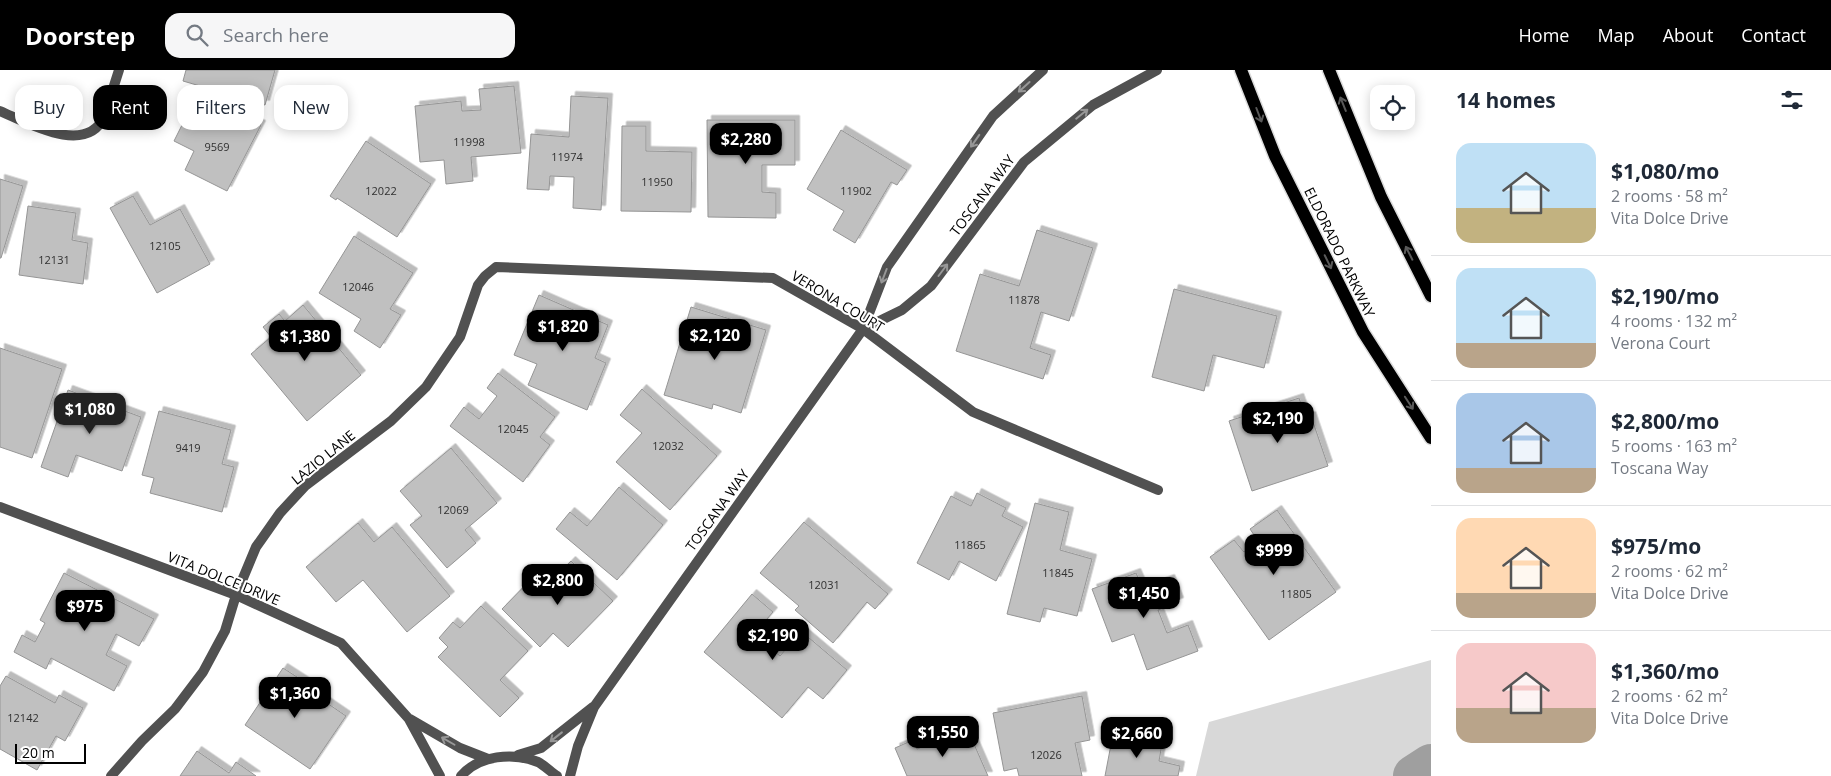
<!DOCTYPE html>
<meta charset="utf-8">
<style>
body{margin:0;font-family:"Open Sans",sans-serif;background:#f6f6f7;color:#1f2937;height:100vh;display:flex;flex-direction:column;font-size:19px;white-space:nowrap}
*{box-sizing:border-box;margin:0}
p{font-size:16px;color:#747a83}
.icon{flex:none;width:28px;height:28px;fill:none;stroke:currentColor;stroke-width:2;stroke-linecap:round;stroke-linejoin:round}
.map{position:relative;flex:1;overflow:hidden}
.side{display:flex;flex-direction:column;background:#fff;width:400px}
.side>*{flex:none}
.hud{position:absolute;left:15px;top:15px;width:475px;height:45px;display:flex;gap:10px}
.tools{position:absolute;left:1370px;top:15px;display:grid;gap:10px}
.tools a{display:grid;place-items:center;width:45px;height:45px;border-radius:10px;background:#fff;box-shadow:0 2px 12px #0003;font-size:25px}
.scale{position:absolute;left:15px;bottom:12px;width:71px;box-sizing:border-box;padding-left:5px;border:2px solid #000;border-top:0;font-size:14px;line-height:18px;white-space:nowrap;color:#000;-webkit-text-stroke:4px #fff;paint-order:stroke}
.price{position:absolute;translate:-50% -42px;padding:0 11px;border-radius:10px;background:#000;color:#fff;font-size:16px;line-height:32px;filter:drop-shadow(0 1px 2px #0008)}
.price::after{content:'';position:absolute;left:50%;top:30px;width:15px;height:11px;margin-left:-8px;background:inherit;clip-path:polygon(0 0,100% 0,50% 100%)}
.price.on{background:#222;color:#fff}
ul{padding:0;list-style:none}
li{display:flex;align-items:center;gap:15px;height:125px;padding:0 25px}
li+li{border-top:1px solid #e0e1e3}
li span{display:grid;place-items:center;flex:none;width:140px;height:100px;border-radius:15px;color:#555}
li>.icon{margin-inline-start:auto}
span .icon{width:60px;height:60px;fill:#fffc;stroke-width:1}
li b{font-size:21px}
h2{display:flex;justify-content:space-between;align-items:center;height:60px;padding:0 25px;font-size:21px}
.pill{padding:0 18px;border-radius:15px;background:#fff;box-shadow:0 2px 12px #0003;font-size:18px;line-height:45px}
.pill.on{background:#000;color:#fff}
header{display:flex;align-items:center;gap:30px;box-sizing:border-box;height:70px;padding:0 25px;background:#000;color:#fff}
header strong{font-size:24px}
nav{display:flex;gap:28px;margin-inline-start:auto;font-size:18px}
.search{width:350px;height:45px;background:#f6f6f7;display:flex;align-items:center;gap:12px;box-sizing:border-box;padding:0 18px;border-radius:15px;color:#747a83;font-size:19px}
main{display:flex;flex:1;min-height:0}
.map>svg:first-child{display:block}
.green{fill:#d8d8d8}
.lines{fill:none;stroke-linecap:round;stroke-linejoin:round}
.river{stroke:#9f9f9f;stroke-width:42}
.building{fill:#c0c0c0;stroke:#959595;filter:url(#shadow)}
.primary-casing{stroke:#dbdbdb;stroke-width:15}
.minor{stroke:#515151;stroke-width:10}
.primary{stroke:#000;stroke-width:12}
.oneway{stroke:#979797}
.oneway2{stroke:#595959}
.labels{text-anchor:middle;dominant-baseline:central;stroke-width:4;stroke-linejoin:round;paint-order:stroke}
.number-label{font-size:11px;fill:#303030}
.street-label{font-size:14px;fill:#000;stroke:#fff}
</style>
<header>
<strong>Doorstep</strong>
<div class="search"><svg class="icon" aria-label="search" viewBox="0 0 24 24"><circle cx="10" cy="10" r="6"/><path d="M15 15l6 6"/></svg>Search here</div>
<nav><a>Home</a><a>Map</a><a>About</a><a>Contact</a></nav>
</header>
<main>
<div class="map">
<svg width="1431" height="706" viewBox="0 0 1431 706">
<defs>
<filter id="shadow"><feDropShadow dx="4.5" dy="-4.5" stdDeviation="0" flood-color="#0004"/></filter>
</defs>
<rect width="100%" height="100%" fill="#fff"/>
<path class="green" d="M1431,590v116h-235l13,-54z"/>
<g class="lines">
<path class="river" d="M1414,706l17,-11"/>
</g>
<path class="building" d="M186,0h89l-10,35 -82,-24z
M514,16l7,67 -50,4 2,24 -27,3 -2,-24 -24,2 -5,-56 46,-5 1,10 19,-1 -2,-21z
M571,26l37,2 -7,112 -28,-2 1,-31 -24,-1 -1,14 -22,-1 4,-55 38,3z
M221,36l40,19 -34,66 -42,-21 9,-19 -20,-10 13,-26 24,12z
M707,50h88v45h-33v27l14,1v25l-68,-1z
M622,56h24v25l46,1 -1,60 -70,-1z
M841,60l66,40 -10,15 -6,-3 -36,61 -22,-13 11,-19 -37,-22z
M366,71l65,43 -34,53 -60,-39 -1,2 -6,-4z
M0,109l23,7 -22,72h-1z
M133,126l17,29 30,-16 30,55 -53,29 -47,-85z
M28,136l48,7 -4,27 16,3 -5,41 -64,-9z
M1037,160l56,18 -24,73 -28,-9 -11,36 21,7 -8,24 -87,-28 24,-77 39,12z
M354,166l59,37 -23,36 11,6 -21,33 -26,-17 7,-12 -42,-26z
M1174,219l103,27 -13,52 -51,-13 -9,36 -52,-14z
M539,225l69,30 -13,33 11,5 -19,47 -59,-25 9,-21 -23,-9z
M303,235l58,70 -54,46 -56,-67 20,-17 -8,-10 16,-13 6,7z
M691,237l75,23 -25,83 -28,-9 -1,5 -48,-14z
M0,278l62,21 -30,89 -32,-11z
M498,303l57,44 -15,20 10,8 -27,37 -73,-56 14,-19 15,12 18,-23 -10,-8z
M642,319l75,67 -47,54 -54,-48 26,-29 -22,-18z
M68,320l73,27 -19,54 -46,-16 -8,22 -27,-10z
M1299,328l7,20 5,-2 17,50 -76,25 -23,-70z
M159,341l72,19 -9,34 12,3 -12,45 -72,-19 4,-15 -12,-3z
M451,378l46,55 -32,27 11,13 -29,25 -37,-43 12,-9 -22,-25z
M619,417l44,38 -46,55 -61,-51 14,-17 17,14z
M977,423l29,15 -4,8 21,11 -27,54 -37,-20 -10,19 -32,-17 34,-67 20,10z
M1035,433l34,9 -9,38 32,9 -15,57 -33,-8 -4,14 -33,-8z
M1277,440l59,82 -67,48 -59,-83 24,-17 10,12 14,-11 -8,-12z
M804,452l84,72 -13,15 -8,-7 -34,41 -38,-33 4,-4 -39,-33z
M358,453l16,19 18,-15 58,69 -43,36 -44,-52 -27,22 -30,-35z
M571,491l42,40 -45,46 -15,-14 -13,14 -38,-38 38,-39 12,11z
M64,503l90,46 -15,27 -23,-12 -10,21 21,11 -13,25 -63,-33 -5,11 -32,-17 8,-17 13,7 10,-19 -5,-3z
M1136,503l7,16 27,-10 9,23 -21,8 9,23 21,-8 10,26 -51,19 -13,-36 -22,8 -20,-53z
M752,524l21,18 -19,22 26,22 21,-25 46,39 -24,29 -15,-12 -26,31 -78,-66z
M481,536l47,45 -28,29 19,18 -19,19 -62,-60 10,-10 -9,-9 14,-16 7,6z
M283,598l28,18 -3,4 38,26 -36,53 -65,-44z
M6,606l49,27 4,-8 24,13 -18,33 -9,-5 -19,34 -37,-21v-63z
M1082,626l8,44 -15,3 7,33h-63l-2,-8 -13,3 -11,-58z
M967,658l21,48h-81l-12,-28 18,-8 4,9z
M1113,664l49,10 -3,17 21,5 -2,10h-73z
M197,681l32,22 7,-11 20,14h-76z"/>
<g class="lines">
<g class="primary-casing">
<path id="primary" d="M1241,0l34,86 88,176 68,106
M1329,0l52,127 50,99"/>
</g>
<path class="minor" d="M0,41c28,12 86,45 104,6l15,-47
M863,259l39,-19 29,-24 93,-124 69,-57 64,-35
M0,437l236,88 105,48 68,76 31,57
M410,649l50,29 28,11
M518,685l23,-7 52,-41
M111,706l31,-35 33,-32 28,-37 22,-41 11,-36 20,-48 24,-34 25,-27 86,-65 35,-34 34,-50 18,-52 7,-9 11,-9 277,11 90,51 110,83 185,78
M461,706c18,-21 52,-24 77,-14 6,3 13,10 19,14
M570,706l8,-30 16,-39 269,-378 24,-62 106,-151 50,-46"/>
<use href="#primary" class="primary"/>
</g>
<defs><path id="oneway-shaft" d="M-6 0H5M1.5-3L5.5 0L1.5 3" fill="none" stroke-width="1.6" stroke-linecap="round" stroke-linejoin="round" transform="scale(1.25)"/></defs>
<g class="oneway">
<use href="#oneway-shaft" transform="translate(1024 17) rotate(138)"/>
<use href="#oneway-shaft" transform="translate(1082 44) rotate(-39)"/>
<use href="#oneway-shaft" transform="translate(975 71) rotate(125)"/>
<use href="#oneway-shaft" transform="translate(943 200) rotate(-53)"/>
<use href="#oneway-shaft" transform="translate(884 206) rotate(111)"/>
<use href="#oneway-shaft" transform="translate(556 667) rotate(142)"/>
<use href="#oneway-shaft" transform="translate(448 671) rotate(-150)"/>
</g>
<g class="oneway2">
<use href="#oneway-shaft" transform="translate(1343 34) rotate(-112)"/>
<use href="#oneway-shaft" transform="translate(1259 45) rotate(69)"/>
<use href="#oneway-shaft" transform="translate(1409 183) rotate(-117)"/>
<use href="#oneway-shaft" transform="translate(1328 192) rotate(64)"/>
<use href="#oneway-shaft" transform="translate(1409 333) rotate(57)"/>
</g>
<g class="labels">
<g class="number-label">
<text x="469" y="71">11998</text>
<text x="217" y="76">9569</text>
<text x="567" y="86">11974</text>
<text x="657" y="111">11950</text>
<text x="381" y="120">12022</text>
<text x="856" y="120">11902</text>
<text x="165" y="175">12105</text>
<text x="54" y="189">12131</text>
<text x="358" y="216">12046</text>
<text x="1024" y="229">11878</text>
<text x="513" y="358">12045</text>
<text x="668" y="375">12032</text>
<text x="188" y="377">9419</text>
<text x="453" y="439">12069</text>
<text x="970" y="474">11865</text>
<text x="1058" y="502">11845</text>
<text x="824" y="514">12031</text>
<text x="1296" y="523">11805</text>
<text x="23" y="647">12142</text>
<text x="1046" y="684">12026</text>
</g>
<g class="street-label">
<text transform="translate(982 125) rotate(-53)">TOSCANA WAY</text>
<text transform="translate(1340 182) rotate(64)">ELDORADO PARKWAY</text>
<text transform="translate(838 231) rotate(31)">VERONA COURT</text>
<text transform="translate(323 387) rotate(-39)">LAZIO LANE</text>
<text transform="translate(717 440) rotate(-54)">TOSCANA WAY</text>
<text transform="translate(224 508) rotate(22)">VITA DOLCE DRIVE</text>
</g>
</g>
</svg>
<div class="tools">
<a><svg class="icon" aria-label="locate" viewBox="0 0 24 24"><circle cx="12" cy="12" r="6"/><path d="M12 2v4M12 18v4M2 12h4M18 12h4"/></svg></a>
</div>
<div class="scale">20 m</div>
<b class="price" style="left:746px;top:95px">$2,280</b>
<b class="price" style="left:563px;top:282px">$1,820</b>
<b class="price" style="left:715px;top:291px">$2,120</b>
<b class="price" style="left:305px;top:292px">$1,380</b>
<b class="price on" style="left:90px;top:365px">$1,080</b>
<b class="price" style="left:1278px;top:374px">$2,190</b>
<b class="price" style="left:1274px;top:506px">$999</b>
<b class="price" style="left:558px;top:536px">$2,800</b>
<b class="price" style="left:1144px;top:549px">$1,450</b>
<b class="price" style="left:85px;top:562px">$975</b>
<b class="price" style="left:773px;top:591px">$2,190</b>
<b class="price" style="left:295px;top:649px">$1,360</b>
<b class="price" style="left:943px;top:688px">$1,550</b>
<b class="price" style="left:1137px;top:689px">$2,660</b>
<div class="hud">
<a class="pill">Buy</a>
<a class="pill on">Rent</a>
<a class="pill">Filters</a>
<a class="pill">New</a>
</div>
</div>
<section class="side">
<h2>14 homes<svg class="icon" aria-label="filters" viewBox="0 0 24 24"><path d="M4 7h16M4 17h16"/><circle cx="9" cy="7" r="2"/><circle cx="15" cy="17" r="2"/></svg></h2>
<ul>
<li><span style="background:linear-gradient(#bfe0f5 65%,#c2b280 0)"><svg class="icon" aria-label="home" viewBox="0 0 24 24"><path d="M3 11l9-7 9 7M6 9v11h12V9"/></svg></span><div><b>$1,080/mo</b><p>2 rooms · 58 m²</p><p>Vita Dolce Drive</p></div></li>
<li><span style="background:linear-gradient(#bfe0f5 75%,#b9a48a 0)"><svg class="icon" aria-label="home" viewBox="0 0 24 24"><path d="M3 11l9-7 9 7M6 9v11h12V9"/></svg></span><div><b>$2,190/mo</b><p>4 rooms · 132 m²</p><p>Verona Court</p></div></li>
<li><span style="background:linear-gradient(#a9c7e8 75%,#b9a48a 0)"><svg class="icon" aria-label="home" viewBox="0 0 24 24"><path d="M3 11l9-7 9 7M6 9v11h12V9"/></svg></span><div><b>$2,800/mo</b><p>5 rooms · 163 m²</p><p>Toscana Way</p></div></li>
<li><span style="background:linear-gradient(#ffd9b3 75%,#b9a48a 0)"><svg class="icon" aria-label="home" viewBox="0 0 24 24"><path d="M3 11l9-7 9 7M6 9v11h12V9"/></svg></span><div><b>$975/mo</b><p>2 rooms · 62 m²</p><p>Vita Dolce Drive</p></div></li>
<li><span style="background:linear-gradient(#f6c9c9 65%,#b9a48a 0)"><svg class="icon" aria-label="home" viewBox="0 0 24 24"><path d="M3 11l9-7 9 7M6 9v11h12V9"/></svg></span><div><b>$1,360/mo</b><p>2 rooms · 62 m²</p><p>Vita Dolce Drive</p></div></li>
</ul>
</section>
</main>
